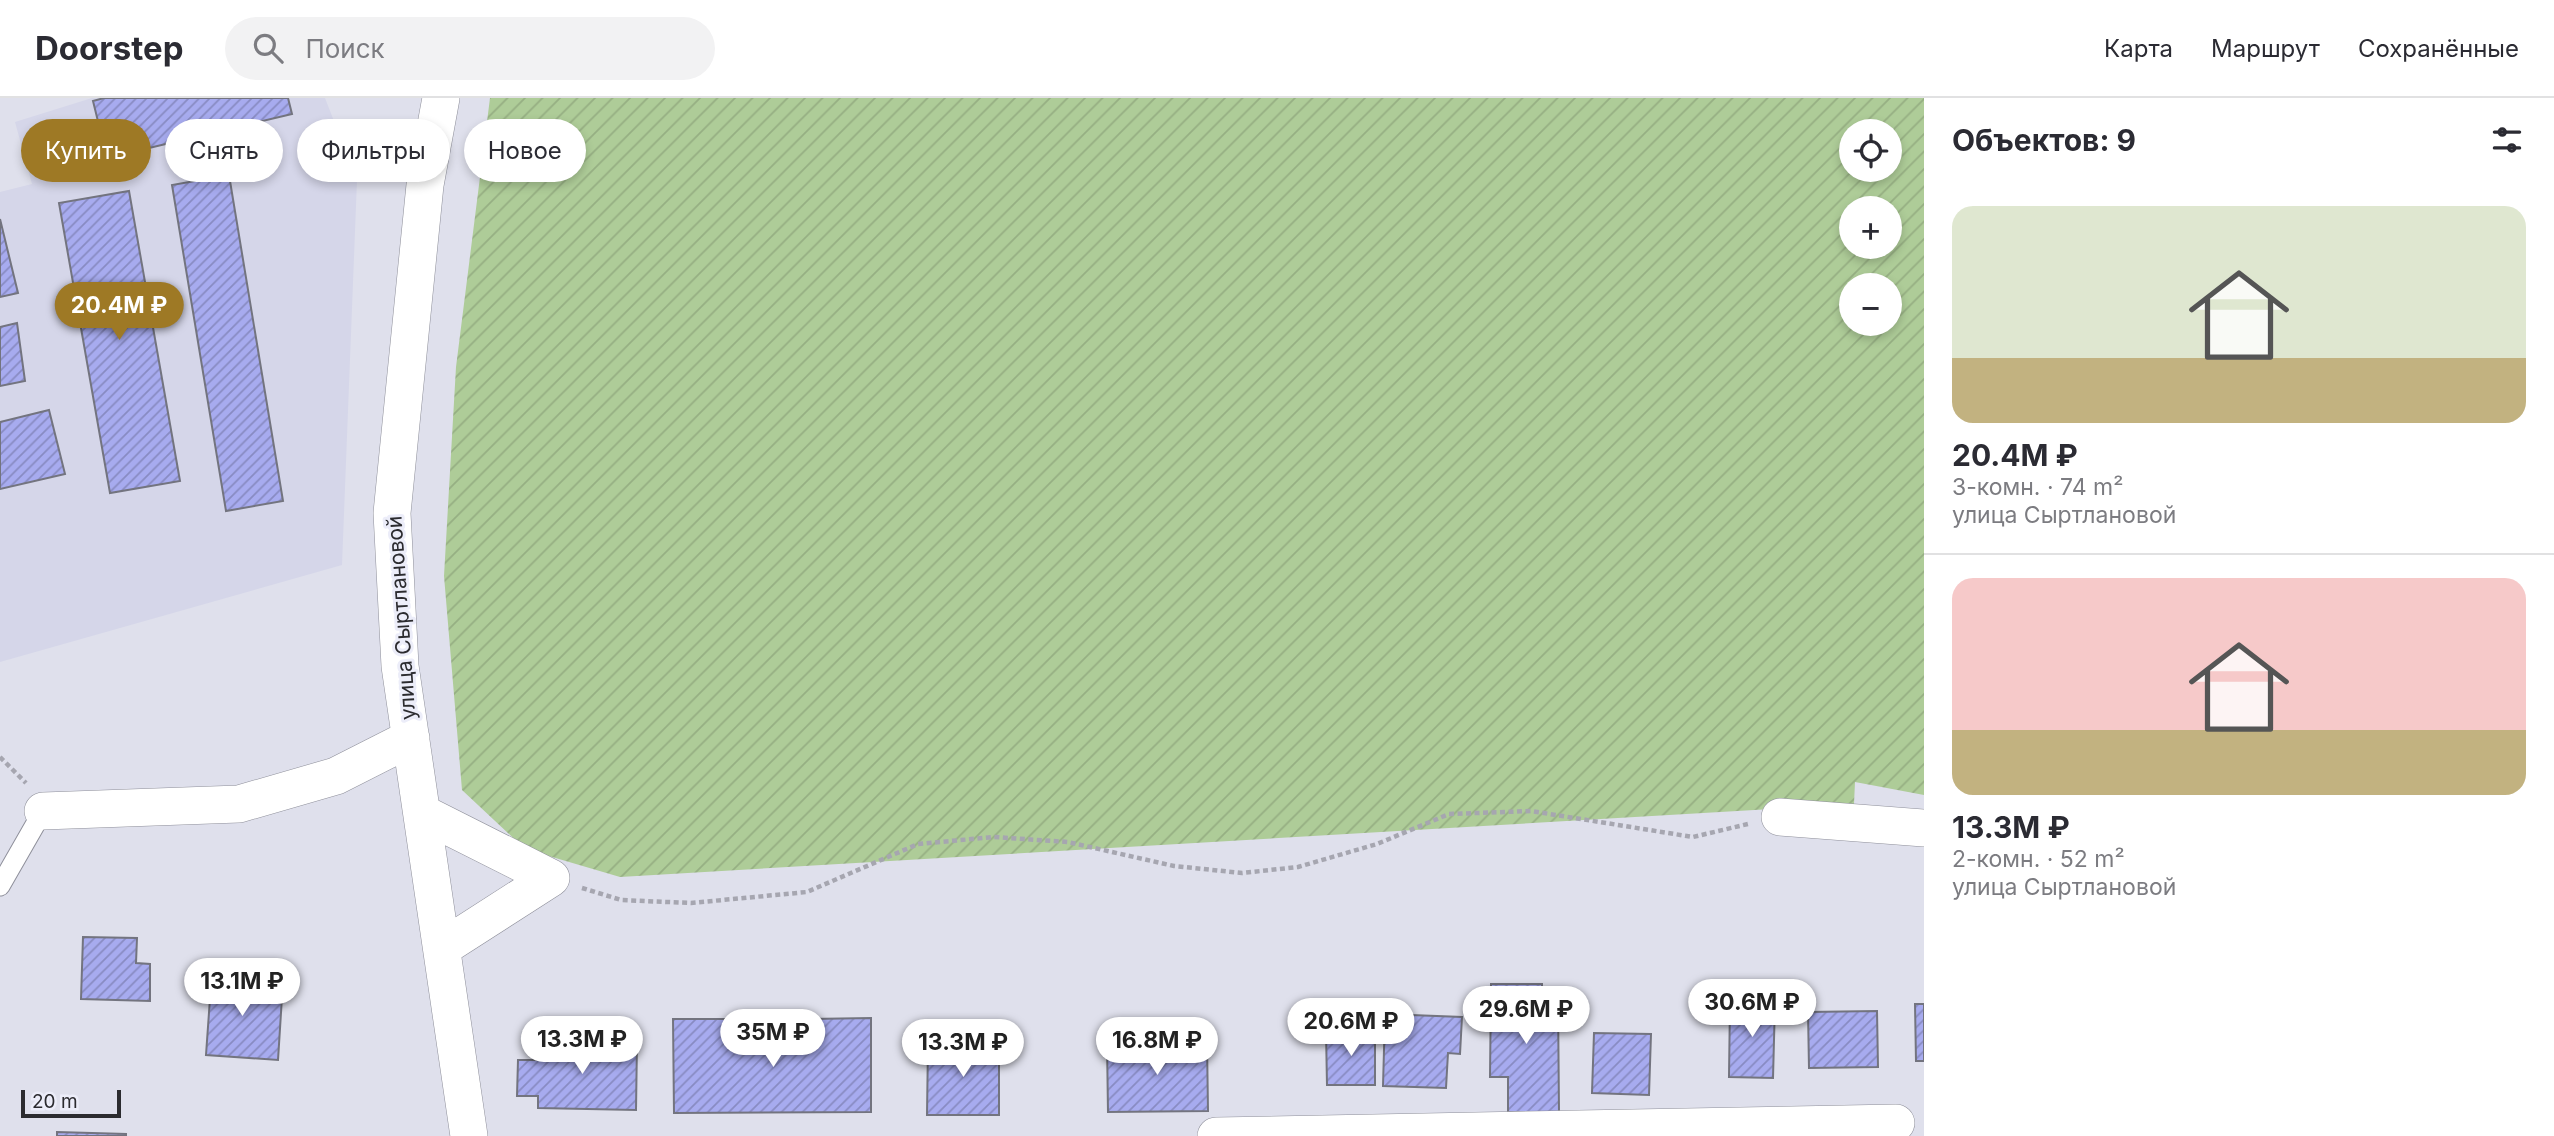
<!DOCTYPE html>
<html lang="ru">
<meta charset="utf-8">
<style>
body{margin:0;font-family:Inter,sans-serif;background:#f2f2f3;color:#2b2b33;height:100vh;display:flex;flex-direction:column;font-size:26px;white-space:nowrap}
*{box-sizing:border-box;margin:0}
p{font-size:23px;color:#7c7c81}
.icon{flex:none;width:38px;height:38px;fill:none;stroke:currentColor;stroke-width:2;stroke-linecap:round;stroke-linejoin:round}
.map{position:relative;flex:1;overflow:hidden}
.sheet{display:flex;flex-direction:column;background:#fff;width:630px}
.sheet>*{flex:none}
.hud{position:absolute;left:21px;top:21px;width:665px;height:63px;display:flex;gap:14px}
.fabs{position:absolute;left:1839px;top:21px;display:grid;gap:14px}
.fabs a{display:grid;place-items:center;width:63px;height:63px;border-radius:50%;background:#fff;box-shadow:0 4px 10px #0003;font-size:35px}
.scale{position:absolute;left:21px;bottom:18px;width:100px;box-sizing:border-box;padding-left:7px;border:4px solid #2b2b2f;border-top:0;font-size:19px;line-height:24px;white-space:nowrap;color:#2b2b2f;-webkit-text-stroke:5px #ecedf9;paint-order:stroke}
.price{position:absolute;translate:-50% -60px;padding:0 16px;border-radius:24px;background:#fff;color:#222;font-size:23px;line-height:46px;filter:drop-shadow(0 2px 4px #0008)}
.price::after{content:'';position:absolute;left:50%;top:42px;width:21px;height:16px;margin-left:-10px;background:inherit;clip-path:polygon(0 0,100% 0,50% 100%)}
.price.on{background:#9e7925;color:#fff}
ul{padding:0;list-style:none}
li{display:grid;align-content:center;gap:14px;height:371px;padding:0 28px}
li+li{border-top:2px solid #e1e1e2}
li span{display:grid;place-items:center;height:217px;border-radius:21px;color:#555}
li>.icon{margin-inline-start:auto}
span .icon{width:126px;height:126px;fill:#fffc;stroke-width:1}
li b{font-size:30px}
h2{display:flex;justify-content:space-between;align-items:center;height:84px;padding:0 28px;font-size:30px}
.pill{padding:0 24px;border-radius:32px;background:#fff;box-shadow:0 4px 10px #0003;font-size:24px;line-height:63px}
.pill.on{background:#9e7925;color:#fff}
header{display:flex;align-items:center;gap:42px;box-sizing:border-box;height:98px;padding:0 35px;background:#fff;border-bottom:2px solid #e1e1e2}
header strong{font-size:33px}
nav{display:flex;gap:38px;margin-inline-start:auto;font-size:24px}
.search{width:490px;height:63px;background:#f2f2f3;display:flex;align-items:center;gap:18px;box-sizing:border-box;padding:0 24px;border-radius:38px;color:#7c7c81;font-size:26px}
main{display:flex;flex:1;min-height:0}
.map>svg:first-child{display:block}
.built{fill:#d5d6e9}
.garden{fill:url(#garden-furrows);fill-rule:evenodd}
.building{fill:url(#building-hatch);stroke:#73747f;stroke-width:2}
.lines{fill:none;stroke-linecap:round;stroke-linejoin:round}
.lane-casing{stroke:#8e8f9a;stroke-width:21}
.street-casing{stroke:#8e8f9a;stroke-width:38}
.path{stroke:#a6a6b0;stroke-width:4.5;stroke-dasharray:5 3.5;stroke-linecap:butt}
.lane{stroke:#fff;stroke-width:19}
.street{stroke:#fff;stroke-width:37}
.labels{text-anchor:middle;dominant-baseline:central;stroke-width:6;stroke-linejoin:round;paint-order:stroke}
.street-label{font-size:21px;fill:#2b2b2f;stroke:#ecedf9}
</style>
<header>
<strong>Doorstep</strong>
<div class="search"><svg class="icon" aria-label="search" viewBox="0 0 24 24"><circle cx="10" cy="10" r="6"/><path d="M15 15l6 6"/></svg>Поиск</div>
<nav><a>Карта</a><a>Маршрут</a><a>Сохранённые</a></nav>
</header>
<main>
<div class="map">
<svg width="1924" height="1038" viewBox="0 0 1924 1038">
<defs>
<pattern id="garden-furrows" width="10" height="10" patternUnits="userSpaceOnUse" patternTransform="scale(1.75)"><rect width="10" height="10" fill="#aecc98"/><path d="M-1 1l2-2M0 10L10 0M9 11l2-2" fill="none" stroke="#96af83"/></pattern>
<pattern id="building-hatch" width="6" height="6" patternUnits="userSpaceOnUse" patternTransform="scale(1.75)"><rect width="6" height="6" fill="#a7abef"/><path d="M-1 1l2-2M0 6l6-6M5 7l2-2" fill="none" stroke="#888bc2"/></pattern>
</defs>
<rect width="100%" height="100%" fill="#dfe0ec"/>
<path class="built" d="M92,0h233l32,82 -15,385 -342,97v-470l32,-8 -17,-62z"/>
<path class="garden" d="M490,0h1434v697l-69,-13 -1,22 -1234,73 -95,-28 -63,-59 -18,-214 12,-209zM1852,33h38v39h-38zM1852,110h38v39h-38zM1852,187h38v39h-38z"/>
<path class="building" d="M104,0h184l4,16 -185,44 -14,-57z
M229,77l54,326 -57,10 -54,-326z
M129,93l51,290 -70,12 -51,-290z
M0,121l18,74 -18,4z
M17,225l8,58 -25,5v-59z
M49,312l16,64 -65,15v-67z
M83,839l54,1 -1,25 14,1v37l-69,-2z
M212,872l44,3 -2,21 28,3 -4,63 -72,-5z
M1491,886h51v15h16l1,113h-51v-35h-18z
M1730,903l45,1 -2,76 -44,-1z
M1915,906h9v57h-8z
M1877,913l1,56 -69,1 -1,-56z
M1385,916l77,3 -2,37 -12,-1 -2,35 -63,-2z
M871,920v94l-197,1 -1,-94h55v23l82,-2v-21z
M1326,934h49v53h-48z
M1594,935l57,1 -2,61 -57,-2z
M544,943l93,1 -1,68 -98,-2v-12h-21l1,-36h25z
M1207,944l1,69 -100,1 -1,-69z
M928,945h71v72h-72z
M57,1034l69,2v2h-69z"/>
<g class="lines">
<g class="lane-casing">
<path id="lane" d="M0,788l43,-75"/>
</g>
<g class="street-casing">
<path id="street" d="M441,0l-16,87 -33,328 8,153 69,470
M43,713l196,-7 97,-28 75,-38
M422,715l129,65 -109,70
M1780,719l144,11
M1216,1038l680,-13"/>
</g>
<path class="path" d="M0,659l26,26
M582,790l39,12 70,3 116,-11 111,-48 76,-7 74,5 106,24 68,7 56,-6 79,-23 72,-30 82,-3 162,26 55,-13"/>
<use href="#lane" class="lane"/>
<use href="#street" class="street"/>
</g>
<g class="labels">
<g class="street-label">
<text transform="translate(401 520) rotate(-94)">улица Сыртлановой</text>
</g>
</g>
</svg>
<div class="fabs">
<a><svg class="icon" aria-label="locate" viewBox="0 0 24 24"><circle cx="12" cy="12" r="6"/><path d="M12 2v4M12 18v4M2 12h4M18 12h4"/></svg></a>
<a>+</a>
<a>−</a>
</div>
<div class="scale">20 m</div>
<b class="price on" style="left:119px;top:244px">20.4M ₽</b>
<b class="price" style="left:242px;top:920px">13.1M ₽</b>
<b class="price" style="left:1752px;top:941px">30.6M ₽</b>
<b class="price" style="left:1526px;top:948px">29.6M ₽</b>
<b class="price" style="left:1351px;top:960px">20.6M ₽</b>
<b class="price" style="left:773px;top:971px">35M ₽</b>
<b class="price" style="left:582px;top:978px">13.3M ₽</b>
<b class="price" style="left:1157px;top:979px">16.8M ₽</b>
<b class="price" style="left:963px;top:981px">13.3M ₽</b>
<div class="hud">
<a class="pill on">Купить</a>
<a class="pill">Снять</a>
<a class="pill">Фильтры</a>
<a class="pill">Новое</a>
</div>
</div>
<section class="sheet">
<h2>Объектов: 9<svg class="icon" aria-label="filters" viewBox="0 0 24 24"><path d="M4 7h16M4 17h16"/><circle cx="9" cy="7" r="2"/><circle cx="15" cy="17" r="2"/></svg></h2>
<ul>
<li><span style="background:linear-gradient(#dfe7d0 70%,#c2b280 0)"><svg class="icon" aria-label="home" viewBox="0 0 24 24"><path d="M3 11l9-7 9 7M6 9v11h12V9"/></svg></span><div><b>20.4M ₽</b><p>3-комн. · 74 m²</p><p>улица Сыртлановой</p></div></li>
<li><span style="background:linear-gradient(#f6c9c9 70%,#c2b280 0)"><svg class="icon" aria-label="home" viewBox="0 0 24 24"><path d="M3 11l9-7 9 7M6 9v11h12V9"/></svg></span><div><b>13.3M ₽</b><p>2-комн. · 52 m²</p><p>улица Сыртлановой</p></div></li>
</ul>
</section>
</main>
